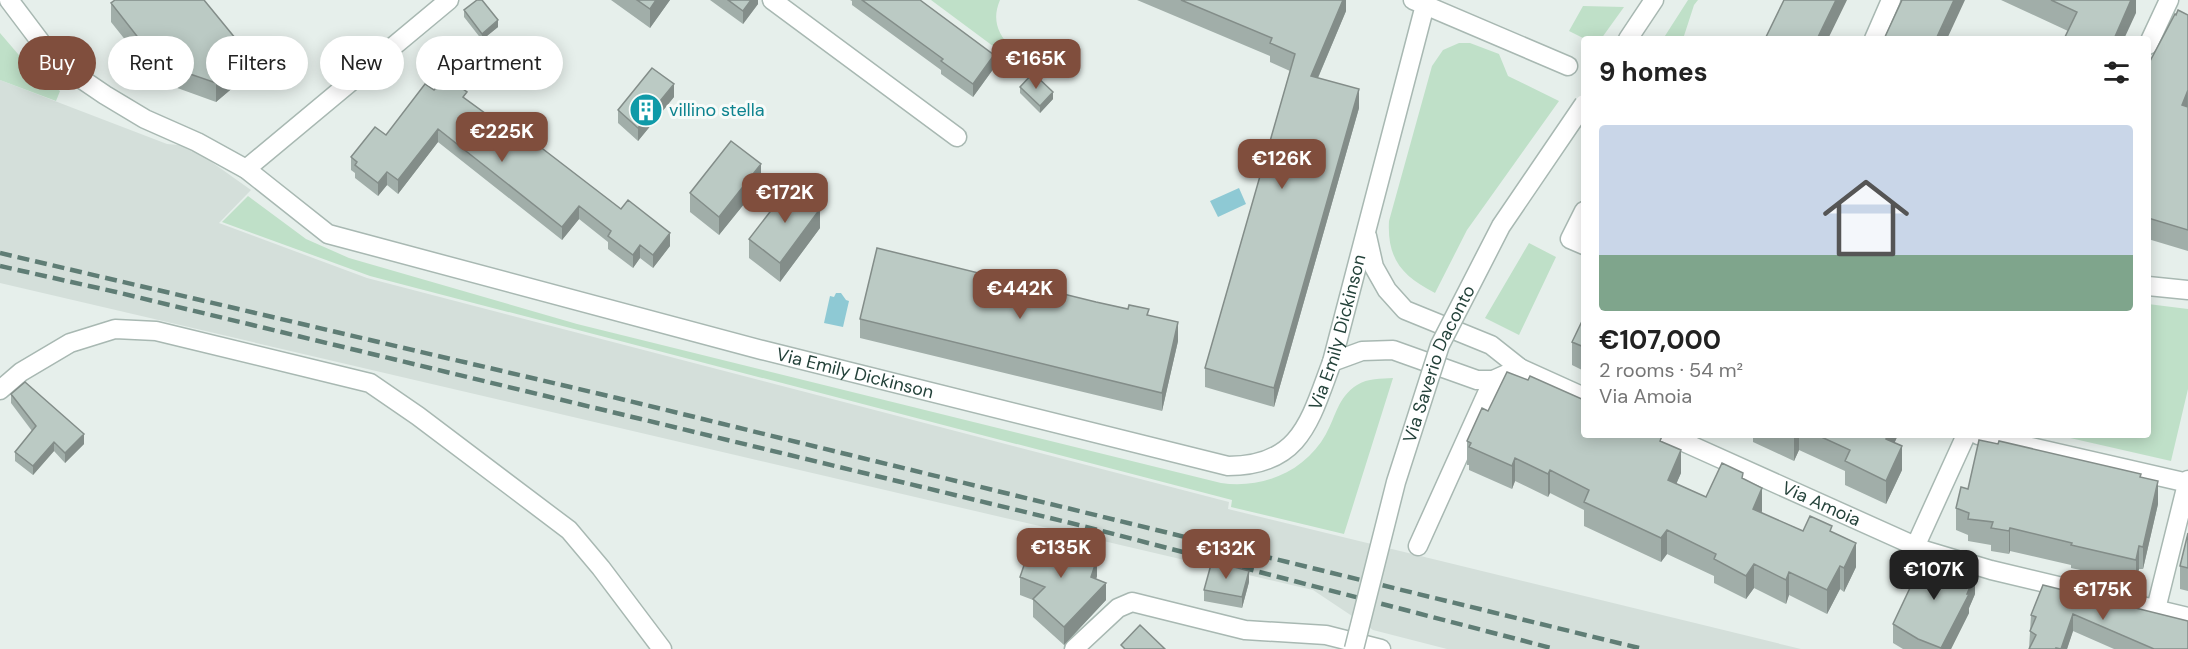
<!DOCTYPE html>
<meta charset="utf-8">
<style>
body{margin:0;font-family:"DM Sans",sans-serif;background:#f2f2f2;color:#222;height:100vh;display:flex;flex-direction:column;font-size:22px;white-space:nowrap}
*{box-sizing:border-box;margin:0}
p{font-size:20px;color:#767676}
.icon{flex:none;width:33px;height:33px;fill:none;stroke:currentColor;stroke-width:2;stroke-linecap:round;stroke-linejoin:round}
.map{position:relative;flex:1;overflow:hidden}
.panel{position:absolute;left:1581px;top:36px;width:570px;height:402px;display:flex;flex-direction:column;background:#fff;border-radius:6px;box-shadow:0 3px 15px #0003}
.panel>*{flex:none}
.banner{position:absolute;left:18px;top:36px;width:570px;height:54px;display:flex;gap:12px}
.price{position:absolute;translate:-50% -51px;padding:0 14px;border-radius:12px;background:#804e3d;color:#fff;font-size:20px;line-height:39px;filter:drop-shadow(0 2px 3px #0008)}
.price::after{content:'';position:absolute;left:50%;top:36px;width:18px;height:14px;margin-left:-9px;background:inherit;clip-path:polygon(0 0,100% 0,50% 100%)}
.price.selected{background:#222;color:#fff}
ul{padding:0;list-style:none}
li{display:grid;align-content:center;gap:12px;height:318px;padding:0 18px}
li span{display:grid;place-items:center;height:186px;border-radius:6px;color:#555}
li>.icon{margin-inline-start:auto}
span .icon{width:108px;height:108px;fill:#fffc;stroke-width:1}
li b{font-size:26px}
h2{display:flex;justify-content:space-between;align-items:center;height:72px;padding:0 18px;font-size:26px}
.pill{padding:0 21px;border-radius:27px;background:#fff;box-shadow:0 3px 15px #0003;font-size:21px;line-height:54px}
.pill.selected{background:#804e3d;color:#fff}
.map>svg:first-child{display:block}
.built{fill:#d4dfda}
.green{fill:#bfe0c8}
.water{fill:#8ec9d4}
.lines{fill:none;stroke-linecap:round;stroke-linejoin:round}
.minor-casing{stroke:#a8b8b2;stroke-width:21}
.minor{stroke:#fff;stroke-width:18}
.rail{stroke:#5f7d75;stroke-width:4.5;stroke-dasharray:12 6;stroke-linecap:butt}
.minor-bridge-casing{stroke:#a8b8b2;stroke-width:21;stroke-linecap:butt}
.minor-bridge{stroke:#fff;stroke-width:18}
.wall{fill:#a1aea9}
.shaded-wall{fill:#838d89}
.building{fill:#bbcac4;stroke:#838d89;stroke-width:1.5}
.labels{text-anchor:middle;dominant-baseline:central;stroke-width:6;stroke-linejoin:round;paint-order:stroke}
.culture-label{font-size:18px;fill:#0d838f;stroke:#f7fbf9;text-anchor:start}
.street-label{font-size:18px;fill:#24423a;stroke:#f7fbf9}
</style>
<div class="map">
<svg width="2188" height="649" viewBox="0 0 2188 649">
<rect width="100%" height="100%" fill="#e6efeb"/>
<path class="built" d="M0,80l167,64 22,2 62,44 -32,33 148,55 862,224 -1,7 573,140h-354l-74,-19 -60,-40 -1313,-307z"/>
<path class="green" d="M931,0h69c-8,19 -3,33 11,48l-6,7z
M1688,0h10l-4,5 -11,34h-20z
M1583,6l41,1 -23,32h-16l-16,-8z
M0,33l36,42 24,16 -4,10 -56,-21z
M1459,43h11l29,11 9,22 51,25 -92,129 -32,63c-33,-17 -48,-34 -46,-72l43,-155 11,-16z
M248,196l58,43 43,19 228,66 644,159c41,6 84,-11 105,-49 10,-18 12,-37 31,-49 11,-7 24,-6 36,-7l-49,156 -113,-27 1,-7 -862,-224 -148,-54z
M1529,243l27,14 -37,78 -34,-17z
M2148,304l40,5v80l-17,72 -114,-26h91z"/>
<path class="water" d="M1239,188l7,16 -28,13 -8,-16z
M836,293h5l5,7 3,1 -6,26 -19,-4 6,-27 4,1z"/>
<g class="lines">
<g class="minor-casing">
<g id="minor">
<path id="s1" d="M9,0l46,61 50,34 40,24 52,23 49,27 82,65 434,116 466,116c73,0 82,-46 104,-104l93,-357 -12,-5"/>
<path d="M772,0l185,137"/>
<path d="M1425,5l143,61"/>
<path d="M1628,39l26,-39"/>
<path d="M1874,39l17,-39"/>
<path d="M2148,45l21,-45"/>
<path d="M246,169l203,-169"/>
<path d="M1584,211l-14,28 14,6"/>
<path d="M1367,236l7,31 13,23 18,20 86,35 29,23 64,29"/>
<path d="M2148,286l40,4"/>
<path d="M1332,362l30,-11 31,-1 84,30h16l27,-12"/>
<path d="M0,390l21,-18 49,-29 45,-14 41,2 214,52 48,33 151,114 32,38 61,81"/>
<path id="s2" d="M1668,435l256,115 67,20 197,47"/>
<path d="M1978,435l210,48"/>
<path d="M1418,546l75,-166"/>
<path d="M1915,547l51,-112"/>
<path d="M2156,609l32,-129"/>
<path d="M1074,649l44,-41 14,-6 113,28 81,5 55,14"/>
</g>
</g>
<use href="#minor" class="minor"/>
<path class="rail" d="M0,253l617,145 1026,251
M0,266l116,26 967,234 472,123"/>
<g class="minor-bridge-casing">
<g id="minor-bridge">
<path id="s3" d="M1354,649l42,-167 44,-137 61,-119 83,-122"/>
</g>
</g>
<use href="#minor-bridge" class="minor-bridge"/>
</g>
<path class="wall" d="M611,0h59l-20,28z
M710,0h48v4l-15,20z
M850,0h70l74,68 -21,29 -32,-23v-4l-89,-65v-4z
M1137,0h209v11l-28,67 41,30 -85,299 -69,-20v-19l85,-297 -20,-9v-6z
M2001,0h135v13l-68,18z
M111,3l138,71 -33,28 -58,-21 -47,-59z
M464,10l34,17 -16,13 -18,-23z
M2176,15h12v236l-40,-12v-174z
M1020,87l33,12 -13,14 -20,-20z
M434,90l33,10 203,146 -17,22 -13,-10 -7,10 -25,-19v-7l-29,-23 -17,21 -124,-98 -40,52 -11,-9 -9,11 -23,-18v-5l-4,-3v-13l35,-22z
M674,97l-36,44 -20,-18v-13z
M761,183l-42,52 -29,-23v-19z
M820,228l-40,54 -31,-24v-19z
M1096,302l32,7 21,6 29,26 -16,70 -302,-73v-19z
M1584,317v54l-12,-6v-23z
M1528,380l56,55 78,7 19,31 -5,11 30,13 37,-19 19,33 -1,2 42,18 29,1 24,35 -12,25 -4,-3 -13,25 -38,-19 -3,9 -32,-16 -8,11 -32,-16v-7l-47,-22 -6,8 -77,-36v-16l-34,-17 -2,4 -33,-16 -3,8 -43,-19v-5h-2v-24l21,-30z
M11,394l73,50 -19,19 -11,-12 -21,24 -18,-14v-9l17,-21 -21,-28z
M1753,435h145l-4,8 8,27 -16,34 -41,-19v-14l-46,-21 -5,11 -41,-19z
M2141,477l17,27 -15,65h-4l-3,13 -65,-14v-3l-61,-14 -1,3 -18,-3v-6l-23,-4v-6l-12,-5v-22z
M2188,533v58l-8,-2v-23z
M1097,576l-1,3 10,21 -42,45 -31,-28v-17l-13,-5v-18z
M1249,582l-7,26 -38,-7v-11z
M2043,585l145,64h-74l-41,-18 -6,18h-38l2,-34z
M1975,594l-6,14v5l-18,36h-48l-10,-6v-19z"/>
<path class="shaded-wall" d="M656,0h14l-20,28v-19z
M751,0h7v4l-15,20v-13z
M1343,0h3v11l-35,83v-18z
M1836,0h11l-19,39h-11z
M1954,0h11l-18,39h-11z
M2131,0h5v13l-12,26h-10z
M498,20v7l-16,13v-6z
M249,55v19l-33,28v-19z
M994,55v13l-21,29v-13z
M674,84v13l-36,44v-13z
M1359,89v19l-85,299v-19z
M2188,90v21l-6,-6z
M1053,92v7l-13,14v-7z
M438,129v13l-40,52v-14z
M761,164v19l-42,52v-18z
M387,172v13l-9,11v-13z
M579,206v13l-17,21v-13z
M820,209v19l-40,54v-19z
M670,233v13l-17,22v-13z
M640,245v13l-7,10v-13z
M1178,322v19l-16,70v-18z
M84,434v10l-19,19v-10z
M1796,435h3v15l-5,11v-23z
M1887,435h11l-12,27v-23z
M54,442v9l-21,24v-9z
M1902,446v24l-16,34v-23z
M1681,450v23l-13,30v-23z
M1515,458v23l-3,8v-23z
M1550,470v23l-2,4v-23z
M2158,481v23l-15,65v-22z
M1762,488v23l-9,21v-23z
M2010,528v23l-1,3v-23z
M1667,530v24l-6,8v-24z
M1856,543v24l-12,25v-24z
M2139,546v23l-3,13v-22z
M1097,559v17l-6,19v-18z
M1754,564v24l-8,11v-23z
M1840,566v23l-13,25v-24z
M1249,571v11l-7,26v-11z
M1789,572v23l-3,9v-24z
M1975,575v19l-6,14v5l-18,36h-10z
M1106,583v17l-42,45v-18z
M2073,614v17l-6,18h-6z"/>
<path class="building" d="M115,0h89l45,55 -33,28 -58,-20 -47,-60z
M477,0h5l16,20 -16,14 -18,-24z
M637,0h19l-6,9z
M728,0h23l-8,11z
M862,0h58l74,55 -21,29 -32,-23 2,-2z
M1181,0h162l-32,76 48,13 -85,299 -69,-20 90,-314 -25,-11 2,-5z
M1784,0h52l-19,39h-52z
M1902,0h52l-18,39h-52z
M2051,0h80l-17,39h-50l13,-27z
M2178,10l10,5v75l-6,15 6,2v123l-40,-12v-153l27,-51 1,1z
M652,68l22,16 -36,44 -20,-18z
M1033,73l20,19 -13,14 -20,-19z
M445,76l22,16 -4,5 37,27 4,-5 117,90 7,-9 42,33 -17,22 -13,-10 -7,10 -25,-19 3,-5 -32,-25 -17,21 -124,-98 -40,51 -11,-8 -9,11 -23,-18 2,-3 -6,-5 24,-30 11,8 39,-51 9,6z
M731,141l30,23 -42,53 -29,-24z
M790,186l30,23 -40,54 -31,-24z
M877,248l219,54 32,7 1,-4 20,4 -2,6 31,7 -16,71 -302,-74z
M1584,317v30l-12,-5z
M1507,372l21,8 2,-4 54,24v35h76l2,1 -2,5 21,9 -13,30 38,17 16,-34 21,10 -1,5 20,10 -9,21 50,22 7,-15 22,10 -2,5 26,12 -12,25 -4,-2 -13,24 -38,-18 -3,8 -32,-16 -8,12 -32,-17 2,-5 -49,-24 -6,8 -77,-36 5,-12 -39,-20 -2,4 -33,-16 -3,8 -43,-19 2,-4 -4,-2 15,-33 6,3z
M25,382l59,52 -19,19 -11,-11 -21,24 -18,-14 21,-26 -25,-32z
M1817,435h70l-1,4 16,7 -16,35 -41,-20 5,-11z
M1979,440l19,4 1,-3 142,33 -1,3 18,4 -15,66 -4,-1 -3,14 -65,-15 1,-2 -62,-15 -1,3 -18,-3 2,-6 -25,-3 1,-6 -13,-5 5,-21 7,2z
M2188,533v35l-8,-2z
M1034,536l63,23 -6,18 15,6 -42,44 -31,-28 12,-12 -25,-10z
M1926,554l49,21 -8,19h2l-28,54 -23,-9 -25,-15z
M1212,561l37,10 -7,26 -38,-7z
M2043,585l145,36v28h-34l-81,-35 -12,35 -5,-1v1h-27l7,-14 -6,-4 6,-14 -5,-2z
M1140,625l25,24h-40l-4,-4z"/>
<defs>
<g id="building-disc" transform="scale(1.725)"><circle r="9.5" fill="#0f9aa8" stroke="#f7fbf9"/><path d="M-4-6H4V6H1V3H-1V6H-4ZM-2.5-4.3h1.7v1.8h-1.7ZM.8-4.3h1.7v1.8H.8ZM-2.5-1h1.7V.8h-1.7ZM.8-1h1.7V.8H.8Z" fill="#fff"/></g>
</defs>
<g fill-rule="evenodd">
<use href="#building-disc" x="646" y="110"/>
</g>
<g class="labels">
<g class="culture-label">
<text x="669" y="110">villino stella</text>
</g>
<g class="street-label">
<text stroke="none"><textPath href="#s1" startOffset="1522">Via Emily Dickinson</textPath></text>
<text stroke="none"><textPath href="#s3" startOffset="298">Via Saverio Daconto</textPath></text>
<text stroke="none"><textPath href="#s1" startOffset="946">Via Emily Dickinson</textPath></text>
<text stroke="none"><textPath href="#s2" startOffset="168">Via Amoia</textPath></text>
</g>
</g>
</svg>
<b class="price" style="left:1036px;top:90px">€165K</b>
<b class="price" style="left:502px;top:163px">€225K</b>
<b class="price" style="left:1282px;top:190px">€126K</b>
<b class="price" style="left:785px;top:224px">€172K</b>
<b class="price" style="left:1020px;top:320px">€442K</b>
<b class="price" style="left:1061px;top:579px">€135K</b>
<b class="price" style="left:1226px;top:580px">€132K</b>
<b class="price selected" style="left:1934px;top:601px">€107K</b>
<b class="price" style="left:2103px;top:621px">€175K</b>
<div class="banner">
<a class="pill selected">Buy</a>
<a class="pill">Rent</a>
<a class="pill">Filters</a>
<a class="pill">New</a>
<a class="pill">Apartment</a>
</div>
<section class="panel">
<h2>9 homes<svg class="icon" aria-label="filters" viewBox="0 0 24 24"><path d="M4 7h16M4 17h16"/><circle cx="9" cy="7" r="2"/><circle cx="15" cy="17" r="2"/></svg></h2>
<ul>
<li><span style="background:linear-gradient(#c9d6e8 70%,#7fa58c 0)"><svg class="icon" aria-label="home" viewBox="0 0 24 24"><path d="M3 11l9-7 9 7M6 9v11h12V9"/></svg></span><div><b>€107,000</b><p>2 rooms · 54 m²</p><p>Via Amoia</p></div></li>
</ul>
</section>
</div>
